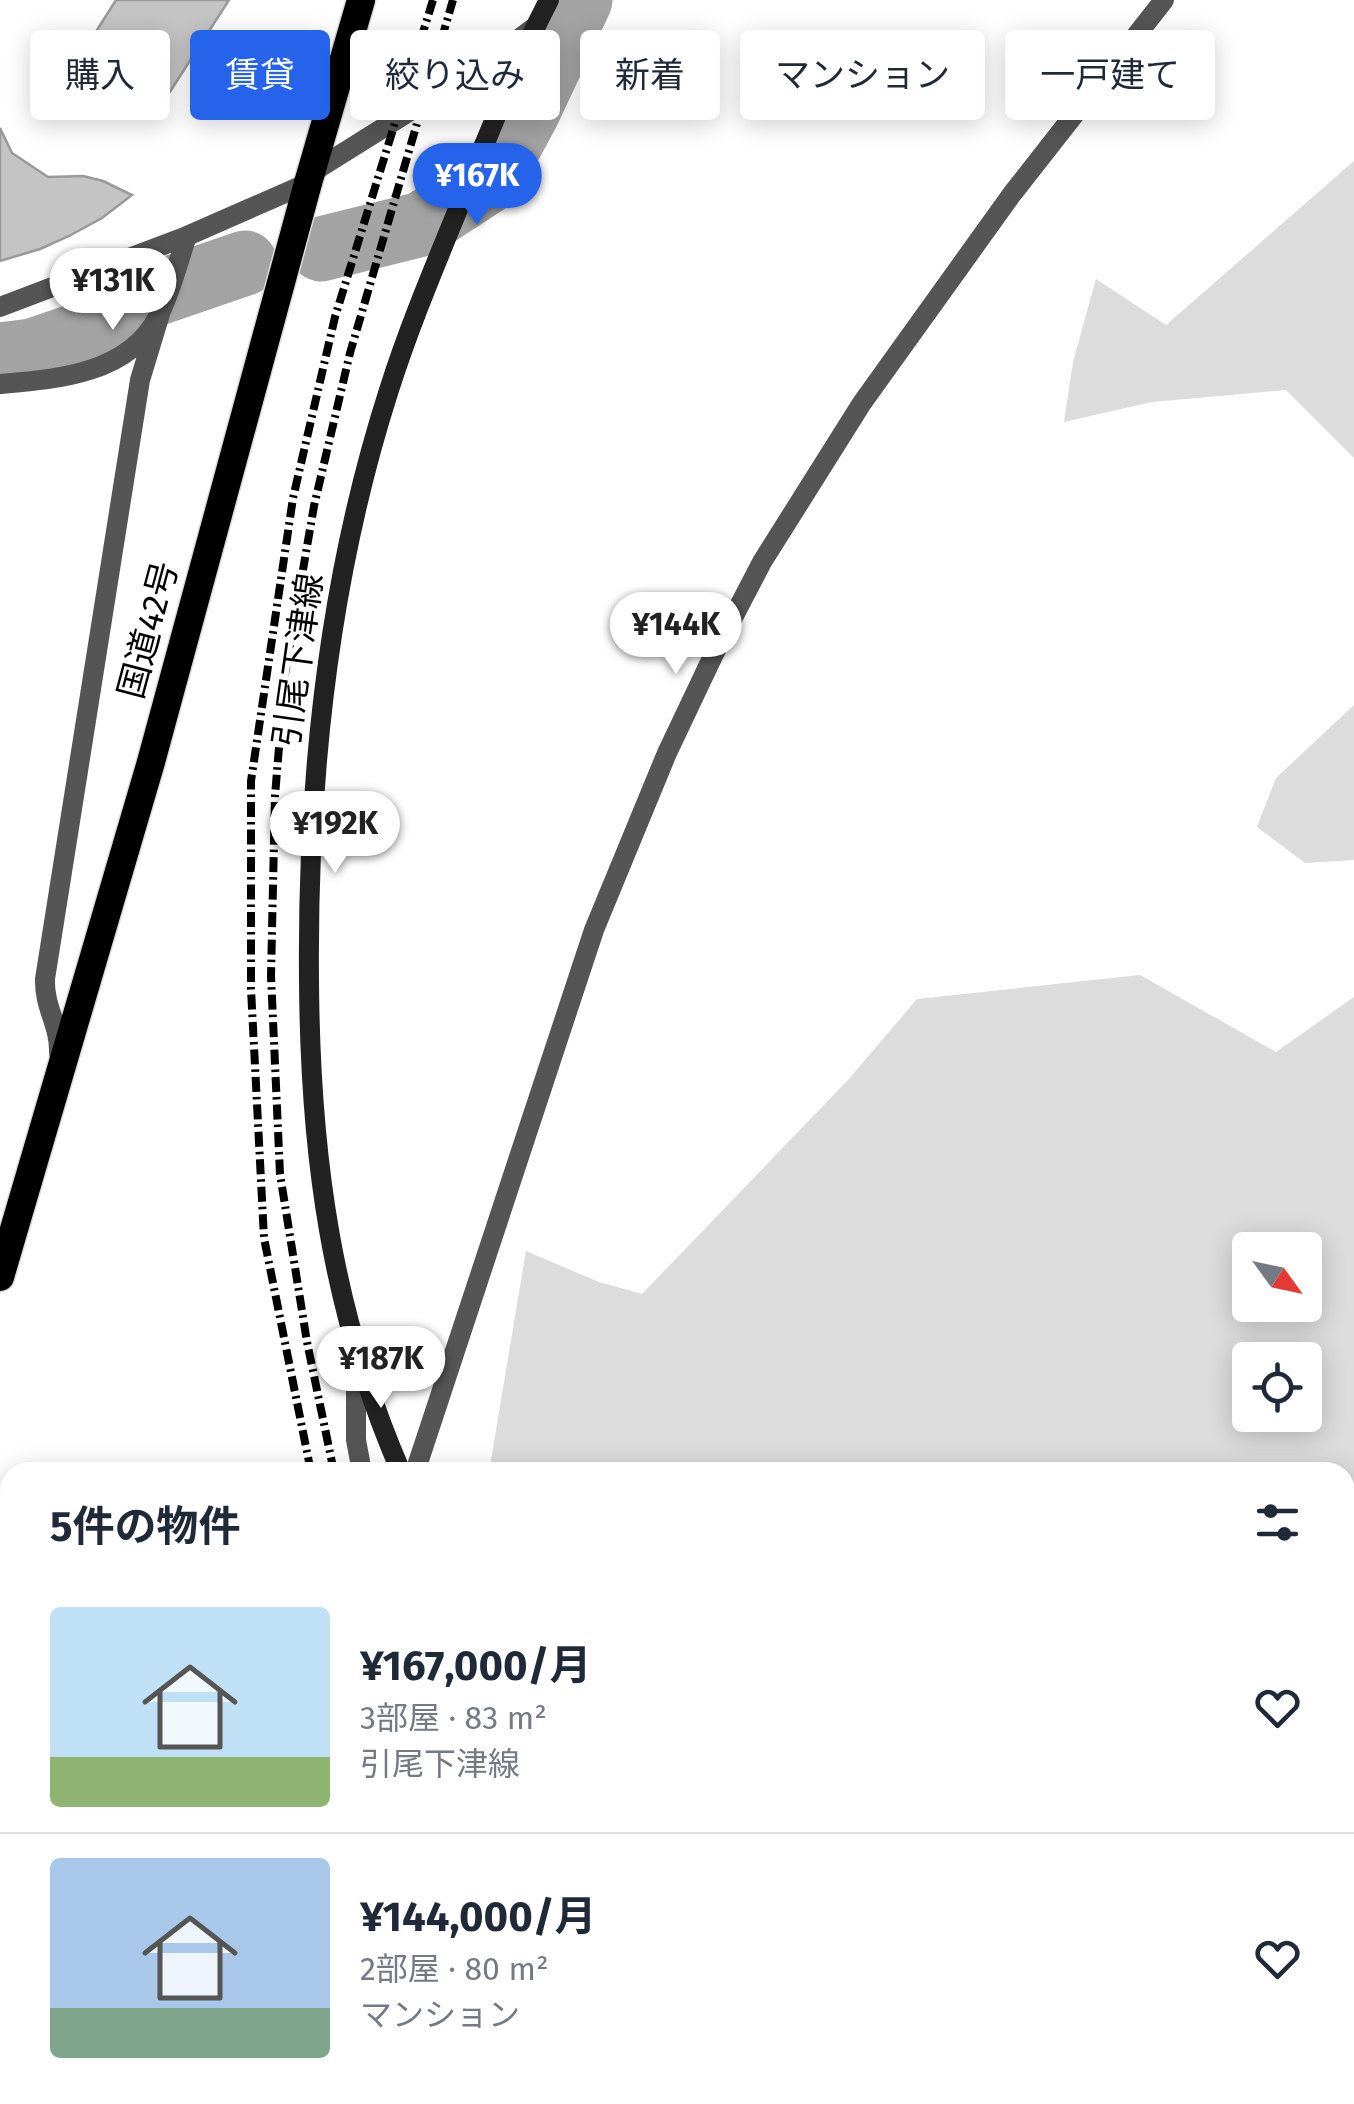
<!DOCTYPE html>
<html lang="ja">
<meta charset="utf-8">
<style>
body{margin:0;font-family:"Fira Sans","Noto Sans JP",sans-serif;background:#f6f6f7;color:#1f2937;height:100vh;display:flex;flex-direction:column;font-size:38px;white-space:nowrap}
*{box-sizing:border-box;margin:0}
p{font-size:32px;color:#747a83}
.icon{flex:none;width:55px;height:55px;fill:none;stroke:currentColor;stroke-width:2;stroke-linecap:round;stroke-linejoin:round}
.map{position:relative;flex:1;overflow:hidden}
.panel{position:absolute;left:0px;top:1462px;width:1355px;height:642px;display:flex;flex-direction:column;background:#fff;border-radius:30px 30px 0 0;box-shadow:0 5px 25px #0003}
.panel>*{flex:none}
.banner{position:absolute;left:30px;top:30px;width:1295px;height:90px;display:flex;gap:20px}
.needle{width:65px;rotate:123deg}
.buttons{position:absolute;left:1232px;top:1232px;display:grid;gap:20px}
.buttons a{display:grid;place-items:center;width:90px;height:90px;border-radius:10px;background:#fff;box-shadow:0 5px 25px #0003;font-size:50px}
.price{position:absolute;translate:-50% -85px;padding:0 22px;border-radius:35px;background:#fff;color:#222;font-size:32px;line-height:65px;filter:drop-shadow(0 2px 5px #0008)}
.price::after{content:'';position:absolute;left:50%;top:60px;width:30px;height:22px;margin-left:-15px;background:inherit;clip-path:polygon(0 0,100% 0,50% 100%)}
.price.active{background:#2563eb;color:#fff}
ul{padding:0;list-style:none}
li{display:flex;align-items:center;gap:30px;height:250px;padding:0 50px}
li+li{border-top:2px solid #e0e1e3}
li span{display:grid;place-items:center;flex:none;width:280px;height:200px;border-radius:10px;color:#555}
li>.icon{margin-inline-start:auto}
span .icon{width:120px;height:120px;fill:#fffc;stroke-width:1}
li b{font-size:42px}
h2{display:flex;justify-content:space-between;align-items:center;height:120px;padding:0 50px;font-size:42px}
.pill{padding:0 35px;border-radius:10px;background:#fff;box-shadow:0 5px 25px #0003;font-size:35px;line-height:90px}
.pill.active{background:#2563eb;color:#fff}
.map>svg:first-child{display:block}
.green{fill:#dcdcdc;fill-rule:evenodd}
.lines{fill:none;stroke-linecap:round;stroke-linejoin:round}
.river{stroke:#a3a3a3;stroke-width:65}
.building{fill:#c4c4c4;stroke:#999;stroke-width:2.5}
.trunk-casing{stroke:#dbdbdb;stroke-width:31}
.minor{stroke:#555;stroke-width:20}
.tertiary{stroke:#555;stroke-width:20}
.secondary{stroke:#222;stroke-width:20}
.trunk{stroke:#000;stroke-width:28}
.rail{stroke:#000;stroke-width:8;stroke-dasharray:15 5 2.5 5;stroke-linecap:butt}
.labels{text-anchor:middle;dominant-baseline:central;stroke-width:10;stroke-linejoin:round;paint-order:stroke}
.street-label{font-size:35px;fill:#000;stroke:#fff}
</style>
<div class="map">
<svg width="1354" height="2104" viewBox="0 0 1354 2104">
<rect width="100%" height="100%" fill="#fff"/>
<path class="green" d="M1354,161v297l-68,-68 -134,12 -88,20 9,-60 23,-83 70,46z
M1354,705v155l-49,3 -48,-36 19,-49z
M1140,975l136,77 78,-55v734l-9,-4v-255h-856l37,-221 73,31 43,12 206,-214 69,-81zM1305,1250v55h-55v-55zM1305,1360v55h-55v-55z
M739,2095h129l-10,9h-117z
M1018,2095h137l-6,9h-134z"/>
<g class="lines">
<path class="river" d="M321,249l101,-25 69,-45 36,-66 53,-113
M0,355l32,-4 59,-20 49,-32 105,-36"/>
</g>
<path class="building" d="M116,0h113l-65,101 -79,-52z
M0,128l12,25 36,24 35,-1 20,5 29,14 -30,23 -33,18 -29,13 -40,12z
M268,2095h251l7,9h-269z"/>
<g class="lines">
<g class="trunk-casing">
<path id="trunk" d="M0,1277l151,-515 157,-579 53,-183
M0,2061l10,17
M21,2095l6,9"/>
</g>
<path class="minor" d="M0,307l187,-71 121,-53
M0,384c58,-5 128,-10 158,-67 13,-25 20,-55 29,-81
M59,1053c1,-28 -15,-45 -14,-74l95,-599 20,-66
M356,1355v85l6,32
M0,1957l10,-16"/>
<path class="tertiary" d="M311,173l176,-110 49,-37
M415,1472l179,-542 73,-177 46,-97 49,-94 100,-159 150,-209 152,-194"/>
<path class="secondary" d="M401,1472c-70,-161 -91,-318 -92,-492 -2,-199 19,-400 80,-590 21,-66 48,-129 74,-193 27,-66 53,-133 86,-197
M636,2104l4,-9"/>
<use href="#trunk" class="trunk"/>
<path class="rail" d="M311,1472l-47,-234 -13,-249v-208l42,-283 42,-181 98,-317
M334,1472l-27,-130 -27,-168 -9,-198 4,-180 10,-122 29,-168 36,-153 103,-353
M562,2095l6,9
M594,2095l7,9"/>
</g>
<g class="labels">
<g class="street-label">
<text transform="translate(148 630) rotate(-75)">国道42号</text>
<text transform="translate(298 660) rotate(-82)">引尾下津線</text>
</g>
</g>
</svg>
<div class="buttons">
<a><svg class="needle" viewBox="-14 -14 28 28"><path d="M0-13l5 13h-10z" fill="#e53935"/><path d="M0 13l5-13h-10z" fill="#747a83"/></svg></a>
<a><svg class="icon" aria-label="locate" viewBox="0 0 24 24"><circle cx="12" cy="12" r="6"/><path d="M12 2v4M12 18v4M2 12h4M18 12h4"/></svg></a>
</div>
<b class="price active" style="left:477px;top:228px">¥167K</b>
<b class="price" style="left:113px;top:333px">¥131K</b>
<b class="price" style="left:676px;top:677px">¥144K</b>
<b class="price" style="left:335px;top:876px">¥192K</b>
<b class="price" style="left:381px;top:1411px">¥187K</b>
<div class="banner">
<a class="pill">購入</a>
<a class="pill active">賃貸</a>
<a class="pill">絞り込み</a>
<a class="pill">新着</a>
<a class="pill">マンション</a>
<a class="pill">一戸建て</a>
</div>
<section class="panel">
<h2>5件の物件<svg class="icon" aria-label="filters" viewBox="0 0 24 24"><path d="M4 7h16M4 17h16"/><circle cx="9" cy="7" r="2"/><circle cx="15" cy="17" r="2"/></svg></h2>
<ul>
<li><span style="background:linear-gradient(#bfe0f5 75%,#8fb573 0)"><svg class="icon" aria-label="home" viewBox="0 0 24 24"><path d="M3 11l9-7 9 7M6 9v11h12V9"/></svg></span><div><b>¥167,000/月</b><p>3部屋 · 83 m²</p><p>引尾下津線</p></div><svg class="icon" aria-label="heart" viewBox="0 0 24 24"><path d="M12 20l-8-8c-3-5 5-10 8-4 3-6 11-1 8 4z"/></svg></li>
<li><span style="background:linear-gradient(#a9c7e8 75%,#7fa58c 0)"><svg class="icon" aria-label="home" viewBox="0 0 24 24"><path d="M3 11l9-7 9 7M6 9v11h12V9"/></svg></span><div><b>¥144,000/月</b><p>2部屋 · 80 m²</p><p>マンション</p></div><svg class="icon" aria-label="heart" viewBox="0 0 24 24"><path d="M12 20l-8-8c-3-5 5-10 8-4 3-6 11-1 8 4z"/></svg></li>
</ul>
</section>
</div>
